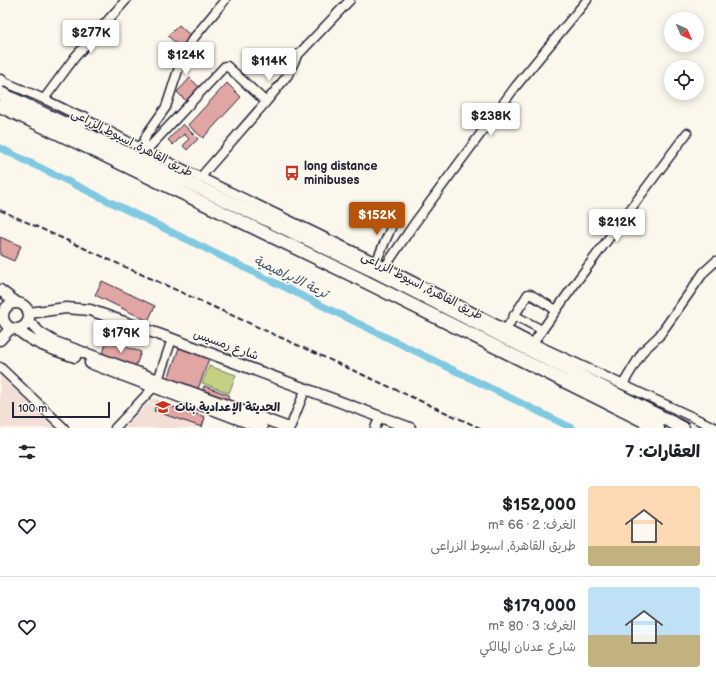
<!DOCTYPE html>
<html lang="ar">
<meta charset="utf-8">
<style>
body{margin:0;font-family:"Balsamiq Sans","Playpen Sans Arabic",sans-serif;background:#f6f6f6;color:#202124;direction:rtl;height:100vh;display:flex;flex-direction:column;font-size:15px;white-space:nowrap}
*{box-sizing:border-box;margin:0}
p{font-size:13px;color:#757577}
.icon{flex:none;width:22px;height:22px;fill:none;stroke:currentColor;stroke-width:2;stroke-linecap:round;stroke-linejoin:round}
.map{position:relative;height:428px;overflow:hidden;direction:ltr}
.sheet{display:flex;flex-direction:column;background:#fff;flex:1}
.sheet>*{flex:none}
.needle{width:26px;rotate:135deg}
.buttons{position:absolute;left:664px;top:12px;display:grid;gap:8px}
.buttons a{display:grid;place-items:center;width:40px;height:40px;border-radius:50%;background:#fff;box-shadow:0 2px 10px #0003;font-size:20px}
.scale{position:absolute;left:12px;bottom:10px;width:98px;box-sizing:border-box;padding-left:4px;border:2px solid #22223b;border-top:0;font-size:11px;line-height:14px;white-space:nowrap;color:#22223b;-webkit-text-stroke:3px #fbf7ec;paint-order:stroke}
.price{position:absolute;translate:-50% -34px;padding:0 9px;border-radius:4px;background:#fff;color:#222;font-size:13px;line-height:26px;filter:drop-shadow(0 1px 2px #0008)}
.price::after{content:'';position:absolute;left:50%;top:24px;width:12px;height:9px;margin-left:-6px;background:inherit;clip-path:polygon(0 0,100% 0,50% 100%)}
.price.active{background:#b45309;color:#fff}
ul{padding:0;list-style:none}
li{display:flex;align-items:center;gap:12px;height:100px;padding:0 16px}
li+li{border-top:1px solid #e0e0e0}
li span{display:grid;place-items:center;flex:none;width:112px;height:80px;border-radius:4px;color:#555}
li>.icon{margin-inline-start:auto}
span .icon{width:48px;height:48px;fill:#fffc;stroke-width:1}
li b{font-size:17px}
h2{display:flex;justify-content:space-between;align-items:center;height:48px;padding:0 16px;font-size:17px}
.map>svg:first-child{display:block}
.built{fill:#f3dfd6}
.green{fill:#c4d083;stroke:#73795f}
.lines{fill:none;stroke-linecap:round;stroke-linejoin:round}
.canal{stroke:#80c9e0;stroke-width:7}
.building{fill:#e1a6a4;stroke:#22223b}
.minor-casing{stroke:#22223b;stroke-width:11}
.major-casing{stroke:#22223b;stroke-width:13}
.highway-casing{stroke:#22223b;stroke-width:15}
.minor{stroke:#fbf7ec;stroke-width:8}
.major{stroke:#fbf7ec;stroke-width:10}
.highway{stroke:#fbf7ec;stroke-width:12}
.rail{stroke:#22223b;stroke-width:2;stroke-dasharray:6 3;stroke-linecap:butt}
.labels{text-anchor:middle;dominant-baseline:central;stroke-width:3;stroke-linejoin:round;paint-order:stroke}
.street-label{font-size:12px;fill:#22223b;stroke:#fbf7ec}
.poi-label{font-size:12px;font-weight:bold;fill:#22223b;stroke:#fbf7ec;text-anchor:start}
.water-label{font-size:13px;font-style:italic;fill:#3e546d;stroke:#fbf7ec}
</style>
<div class="map">
<svg width="716" height="428" viewBox="0 0 716 428">
<rect width="100%" height="100%" fill="#fbf7ec"/>
<filter id="ink" filterUnits="userSpaceOnUse"><feTurbulence type="fractalNoise" baseFrequency=".025" numOctaves="2"/><feDisplacementMap in="SourceGraphic" scale="8" xChannelSelector="R" yChannelSelector="G"/><feConvolveMatrix kernelMatrix="1 2 1 2 8 2 1 2 1" color-interpolation-filters="sRGB"/></filter>
<g filter="url(#ink)">
<path class="built" d="M0,375l55,53h-55z
M153,398l54,17 -5,13h-78z"/>
<path class="green" d="M209,366l27,9 -7,18 -27,-10z"/>
<g class="lines">
<path class="canal" d="M0,148l572,280"/>
</g>
<path class="building" d="M179,25l13,12 -10,12 -14,-13z
M190,78l10,10 -13,14 -10,-10z
M227,83l14,14 -38,41 -15,-13z
M183,124l15,15 -11,11 -4,-4 6,-7 -5,-5 -11,11 -5,-5z
M0,237l21,9 -7,15 -14,-6z
M102,281l53,25 -7,15 -53,-26z
M107,341l34,11 -6,16 -33,-12z
M180,345l30,11 -12,33 -30,-10z
M204,386l25,9 -2,5 -25,-8z
M157,402l48,15 -3,10 -48,-16z"/>
<g class="lines">
<g class="minor-casing">
<path id="minor" d="M0,80l44,19 61,30 41,22 230,111 157,81 183,85
M44,99l31,-42 51,-57
M141,149l6,-15 19,-27 17,-52 9,-15 33,-40
M142,155l83,-89h2l39,36
M198,180l68,-78 22,-27 9,-19 53,-56
M373,211l16,10 2,7 -15,34
M385,267l29,-43 102,-138 71,-86
M514,315l28,15
M0,318l3,1
M506,329l22,-35h2l26,16
M533,343l44,-62 110,-148
M0,367l64,61
M623,384l20,-33 16,-15 45,-64 12,-11
M115,428l38,-40 5,-8 14,-41
M290,428l16,-40
M375,428l5,-12"/>
</g>
<g class="major-casing">
<path id="major" d="M0,290l17,13
M3 316a13 13 0 1 1 26 0a13 13 0 1 1-26 0Z
M29,313l37,-5 24,2 82,29 238,89
M28,321l12,12 15,9 234,86
M18,330c16,14 36,20 57,27
M0,340l10,-11
M90,363l172,65"/>
</g>
<g class="highway-casing">
<path id="highway" d="M0,82l1,-1
M0,93l372,177 311,158
M0,106l87,41 273,132 298,149
M77,130l7,-12"/>
</g>
<use href="#minor" class="minor"/>
<use href="#major" class="major"/>
<use href="#highway" class="highway"/>
<path class="rail" d="M0,210l480,218"/>
</g>
</g>
<defs>
<g id="bus-bare" transform="scale(1.2)"><path d="M-5-6H5V4H4V6H2V4H-2V6H-4V4H-5ZM-3.5-4V0h7V-4ZM-3.5 1.2v1.5H-2V1.2ZM2 1.2v1.5H3.5V1.2Z" fill="#c8321e" stroke="#fbf7ec" stroke-width="2.5" paint-order="stroke"/></g>
<g id="school-bare" transform="scale(1.2)"><path d="M0-5L7-2L0 1L-7-2ZM-4 1L0 2.5L4 1V4Q0 6-4 4Z" fill="#c8321e" stroke="#fbf7ec" stroke-width="2.5" paint-order="stroke"/></g>
</defs>
<g fill-rule="evenodd">
<use href="#bus-bare" x="292" y="173"/>
<use href="#school-bare" x="163" y="407"/>
</g>
<g class="labels">
<g class="street-label">
<text transform="translate(132 143) rotate(27)">طريق القاهرة, اسيوط الزراعى</text>
<text transform="translate(422 286) rotate(27)">طريق القاهرة, اسيوط الزراعى</text>
<text transform="translate(226 345) rotate(20)">شارع رمسيس</text>
</g>
<g class="poi-label">
<text x="304" y="166">long distance<tspan x="304" dy="14">minibuses</tspan></text>
<text x="175" y="407">الحديثة الإعدادية بنات</text>
</g>
<g class="water-label">
<text transform="translate(291 277) rotate(26)">ترعة الابراهيمية</text>
</g>
</g>
</svg>
<div class="buttons">
<a><svg class="needle" viewBox="-14 -14 28 28"><path d="M0-13l5 13h-10z" fill="#e53935"/><path d="M0 13l5-13h-10z" fill="#757577"/></svg></a>
<a><svg class="icon" aria-label="locate" viewBox="0 0 24 24"><circle cx="12" cy="12" r="6"/><path d="M12 2v4M12 18v4M2 12h4M18 12h4"/></svg></a>
</div>
<div class="scale">100 m</div>
<b class="price" style="left:91px;top:54px">$277K</b>
<b class="price" style="left:186px;top:76px">$124K</b>
<b class="price" style="left:269px;top:82px">$114K</b>
<b class="price" style="left:491px;top:137px">$238K</b>
<b class="price active" style="left:377px;top:236px">$152K</b>
<b class="price" style="left:617px;top:243px">$212K</b>
<b class="price" style="left:121px;top:354px">$179K</b>
</div>
<section class="sheet">
<h2>العقارات: 7<svg class="icon" aria-label="filters" viewBox="0 0 24 24"><path d="M4 7h16M4 17h16"/><circle cx="9" cy="7" r="2"/><circle cx="15" cy="17" r="2"/></svg></h2>
<ul>
<li><span style="background:linear-gradient(#ffd9b3 75%,#c2b280 0)"><svg class="icon" aria-label="home" viewBox="0 0 24 24"><path d="M3 11l9-7 9 7M6 9v11h12V9"/></svg></span><div><b>$152,000</b><p>الغرف: 2 · 66 m²</p><p>طريق القاهرة, اسيوط الزراعى</p></div><svg class="icon" aria-label="heart" viewBox="0 0 24 24"><path d="M12 20l-8-8c-3-5 5-10 8-4 3-6 11-1 8 4z"/></svg></li>
<li><span style="background:linear-gradient(#bfe0f5 60%,#c2b280 0)"><svg class="icon" aria-label="home" viewBox="0 0 24 24"><path d="M3 11l9-7 9 7M6 9v11h12V9"/></svg></span><div><b>$179,000</b><p>الغرف: 3 · 80 m²</p><p>شارع عدنان المالكي</p></div><svg class="icon" aria-label="heart" viewBox="0 0 24 24"><path d="M12 20l-8-8c-3-5 5-10 8-4 3-6 11-1 8 4z"/></svg></li>
</ul>
</section>
